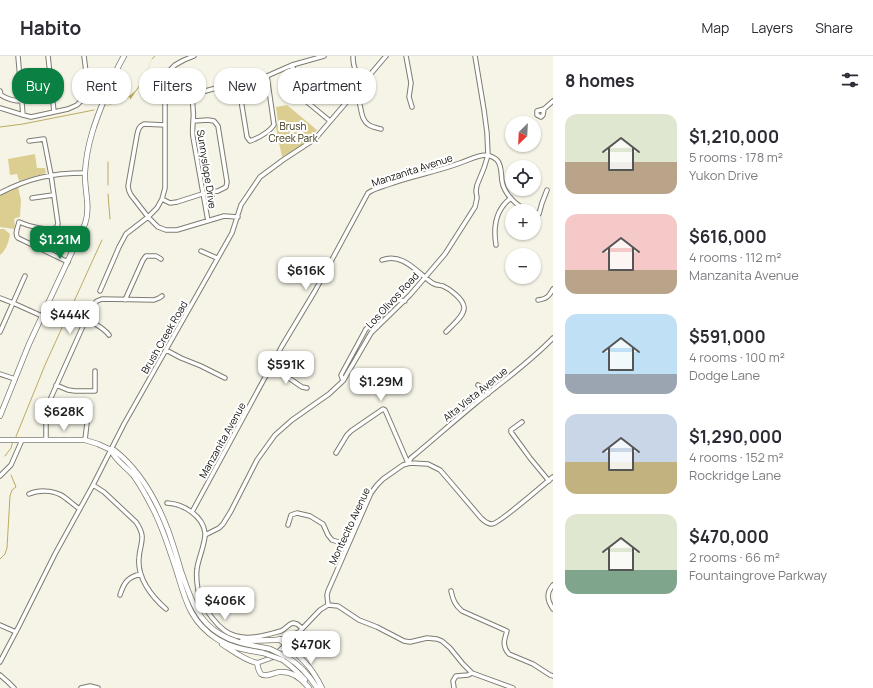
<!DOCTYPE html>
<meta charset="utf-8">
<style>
body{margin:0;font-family:Manrope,sans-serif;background:#f2f2f3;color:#2b2b33;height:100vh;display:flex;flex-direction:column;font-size:15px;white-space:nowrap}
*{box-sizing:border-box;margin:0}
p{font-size:13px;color:#7c7c81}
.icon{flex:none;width:22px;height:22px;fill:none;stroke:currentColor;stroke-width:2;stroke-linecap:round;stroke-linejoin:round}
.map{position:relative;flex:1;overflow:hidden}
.details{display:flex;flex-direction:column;background:#fff;width:320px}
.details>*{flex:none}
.banner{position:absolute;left:12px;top:12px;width:380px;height:36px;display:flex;gap:8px}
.needle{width:26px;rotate:204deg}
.controls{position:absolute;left:505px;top:60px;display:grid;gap:8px}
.controls a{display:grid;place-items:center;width:36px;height:36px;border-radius:50%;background:#fff;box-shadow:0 1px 3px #0004;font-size:20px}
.price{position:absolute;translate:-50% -34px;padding:0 9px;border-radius:8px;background:#fff;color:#222;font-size:13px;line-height:26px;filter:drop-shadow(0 1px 2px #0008)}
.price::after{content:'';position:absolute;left:50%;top:24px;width:12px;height:9px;margin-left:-6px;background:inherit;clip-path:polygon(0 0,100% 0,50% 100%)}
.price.current{background:#0b8043;color:#fff}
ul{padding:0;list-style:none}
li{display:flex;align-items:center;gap:12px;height:100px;padding:0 12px}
li span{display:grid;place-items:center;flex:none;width:112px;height:80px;border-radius:12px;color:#555}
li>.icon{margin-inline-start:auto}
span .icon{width:48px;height:48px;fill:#fffc;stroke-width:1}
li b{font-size:17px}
h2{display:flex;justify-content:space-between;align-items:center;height:48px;padding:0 12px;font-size:17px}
.pill{padding:0 14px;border-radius:16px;background:#fff;box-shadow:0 1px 3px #0004;font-size:14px;line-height:36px}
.pill.current{background:#0b8043;color:#fff}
header{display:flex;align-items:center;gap:24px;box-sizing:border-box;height:56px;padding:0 20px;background:#fff;border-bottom:1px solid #e1e1e2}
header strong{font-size:19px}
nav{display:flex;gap:22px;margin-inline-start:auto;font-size:14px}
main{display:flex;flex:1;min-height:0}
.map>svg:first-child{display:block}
.green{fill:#dbce90}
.water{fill:#bbab60}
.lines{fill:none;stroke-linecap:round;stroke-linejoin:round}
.stream{stroke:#bbab60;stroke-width:1}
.minor-casing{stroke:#7e7c70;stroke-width:5.5}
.major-casing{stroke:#7e7c70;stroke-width:6}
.minor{stroke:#fff;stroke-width:3.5}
.major{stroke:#fff;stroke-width:4.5}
.major-bridge-casing{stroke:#7e7c70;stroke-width:6;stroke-linecap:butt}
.major-bridge{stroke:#fff;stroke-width:4.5}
.labels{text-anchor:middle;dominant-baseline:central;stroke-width:4;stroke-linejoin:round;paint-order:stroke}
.park-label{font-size:10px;fill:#362f0d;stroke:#fff}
.street-label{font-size:10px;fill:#0f0e0a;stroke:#fff}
</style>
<header>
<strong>Habito</strong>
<nav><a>Map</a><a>Layers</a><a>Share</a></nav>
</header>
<main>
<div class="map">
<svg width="553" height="632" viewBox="0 0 553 632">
<rect width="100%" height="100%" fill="#f6f4e7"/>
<path class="green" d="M287,49l30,25c-7,13 -23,20 -35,27l-6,-29 2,-5 -2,-16z
M35,98l2,14h8l1,5 -27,8 -2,-7 -7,1 -2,-16z
M18,131l3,13 -1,17 -5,1c-2,4 1,7 -1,11l-14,-2v-31z
M0,173h4l6,5c-1,7 -4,17 -10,21z"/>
<path class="water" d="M152,3l-10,24 -12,17v-3l-11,5 -26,8c12,-4 35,-10 43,-20 7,-9 11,-20 16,-31z"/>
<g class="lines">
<path class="stream" d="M152,3l3,-3
M0,71l23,-3 71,-14
M108,106v23
M108,138l2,25
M15,383l30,-74 57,-125
M5,400l6,-8 2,-7
M0,503l5,-5 2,-6 3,-52 2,-6 4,-3 -5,-12"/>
<g class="minor-casing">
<path id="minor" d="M18,0l5,59
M48,0l6,56
M353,0c0,13 3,16 12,25
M406,0l5,27 -2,14 3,10
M292,9l13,33 2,4 23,19
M86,16l10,2 16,7
M238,26l9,55 3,4c8,-3 19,-9 24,-16l-7,-49
M0,35l1,4c6,4 14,6 21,6
M143,37c16,6 31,6 48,2l47,-13 29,-6 25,-11 32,-9
M355,37c8,9 3,25 14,32 3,2 8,3 12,4
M191,39c2,9 3,18 2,26 0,6 -1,10 0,16l15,84
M0,52l23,7 8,2 37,-8 9,-4 7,-7 4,-10 -4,-32
M544,53l-1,6 -2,2 -4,-2v-4l7,-2 9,-8
M165,69l-21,-1c-5,2 -6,6 -7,11l-9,51 1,5 2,4 17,22 10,10 8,3h11l47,-14 14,1
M29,85l15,-2 7,36 7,49 -2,4c-9,3 -28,-2 -37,-6 -1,5 -5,12 -1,16l50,24
M0,137c29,-15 52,-20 85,-20
M32,142l21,-3
M162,143l8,4 7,-1 25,-8 16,-3 8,-4 1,-5 -9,-56 -4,-5 -6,-1 -15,1
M534,156l5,2 3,-11 5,-13
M496,189c-3,-18 -1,-35 15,-47
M201,195l16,7
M382,204c20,-8 35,12 49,22 3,3 8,3 12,4 7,3 20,13 21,21 1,9 -13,19 -18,25
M100,235l16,-37 3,-7 7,-13 22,-17 9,-9 5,-9 3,-11v-90l2,-21 4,-8 4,-4 9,-5 10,-4
M0,242l13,5 29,13
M125,244l18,-40 3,-4h10l5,3
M538,244c9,-1 11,-4 15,-11
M86,263c9,5 17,8 23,16
M0,276l25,-56
M166,294l15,8 20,8 24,12
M271,312l12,6 19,13 5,1
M0,318l15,5
M343,325l-2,-6 25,-46 22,-20 11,-9 6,1
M56,329l12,5 7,1h20v-20
M478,329l8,6 2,3
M522,366l-11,8v2l11,15 8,11 19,23
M46,384v-24l3,-14 43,-96 5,-5 5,-2 52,1 5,-2 3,-2
M85,384l2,-17
M336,397l11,-18 4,-4 32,-22 2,1 23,53
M408,407l3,-5c22,-18 43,-37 65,-55 26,-21 54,-41 77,-65
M0,420l11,-11 11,-25
M93,429l11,7 32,30c11,16 4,20 3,36 -2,20 13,39 27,51
M29,438c9,-4 23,-4 32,1 7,4 12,10 19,14
M167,447c17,1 36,13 38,30 1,9 -7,26 -8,36 -1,7 0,15 1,21 4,17 21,42 38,46 15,4 30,-1 45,-5 5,-2 7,-7 12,-8l4,1 5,4
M192,456l90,-166 33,-55 53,-98c5,-4 13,-6 19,-8 24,-9 49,-13 73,-22 9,-3 17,-8 27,-8 2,0 8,3 10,5 5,5 4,15 5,21 2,13 15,26 28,30
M288,469l3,-10 6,-2 13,3 13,8 5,11 4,5 16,5
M205,479l14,-7 4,-4 8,-13 26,-51 18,-25 17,-15 37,-26 14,-13 28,-48 39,-38 35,-41 30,-47 2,-9 -1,-7 1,-6 7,-17 4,-13 -1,-22 -3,-23 -9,-54
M553,529c-7,8 -6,15 0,24
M451,535c2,9 4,14 11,20l45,20c-3,9 -5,15 2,23l24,10 17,11 3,1
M120,539c4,-13 8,-18 21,-21
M328,549l-1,-10 1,-4 43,-98 6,-8 6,-6 20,-14 7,-2 18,1 12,6 7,8 34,40c3,3 6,6 11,6 7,0 52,-40 61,-47
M0,569l16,7
M0,606l19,-36 36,-72 38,-69 31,-61 108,-191 9,-28 19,-28 23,-17 32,-21 71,-83
M257,607l14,-5 5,-4 24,-23 20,-21 8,-5 10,1 21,14 18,7 27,14 6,1 17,-4 10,1 5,2 8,7 13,16 9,9 41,15
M0,619l8,7 6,6
M81,632l9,-2 8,2
M454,632l-1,-7 3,-5 12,-1 4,-2"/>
</g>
<g class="major-casing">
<path id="major" d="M0,360l29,-72 56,-120c6,-17 -1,-35 0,-52 2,-29 10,-50 21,-77 5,-13 11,-27 18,-39
M0,384h85l13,4 13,6h3c26,20 42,49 54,80 5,14 9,27 13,41 9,25 15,49 39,63 16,10 33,11 50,15
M111,394c3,9 15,17 22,25 8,11 14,22 20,34 10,19 16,40 23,60 9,29 13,52 41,70 14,9 30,11 46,14
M279,583c4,4 8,7 12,10 15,13 22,21 31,39
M242,585l32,-1 9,-1 14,-6
M222,588c11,7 22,16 35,19 1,3 1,8 4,11 6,4 13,-2 19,-2 12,-1 22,7 29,16
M287,601c13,8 22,18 30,31
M283,604c8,6 15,12 22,20"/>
</g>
<use href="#minor" class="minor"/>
<use href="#major" class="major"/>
<g class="major-bridge-casing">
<path id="major-bridge" d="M270,593l17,8
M263,597l20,7"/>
</g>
<use href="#major-bridge" class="major-bridge"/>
</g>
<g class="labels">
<g class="park-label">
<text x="293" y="70">Brush<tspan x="293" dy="12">Creek Park</tspan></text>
</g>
<g class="street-label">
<text transform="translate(207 113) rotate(81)">Sunnyslope Drive</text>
<text transform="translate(412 114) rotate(-18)">Manzanita Avenue</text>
<text transform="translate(392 244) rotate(-47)">Los Olivos Road</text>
<text transform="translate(164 281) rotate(-60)">Brush Creek Road</text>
<text transform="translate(475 338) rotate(-39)">Alta Vista Avenue</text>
<text transform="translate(222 384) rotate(-61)">Manzanita Avenue</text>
<text transform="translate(349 470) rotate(-65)">Montecito Avenue</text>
</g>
</g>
</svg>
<div class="controls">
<a><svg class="needle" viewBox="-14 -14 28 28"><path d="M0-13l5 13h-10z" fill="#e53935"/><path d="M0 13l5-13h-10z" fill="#7c7c81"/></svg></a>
<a><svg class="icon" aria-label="locate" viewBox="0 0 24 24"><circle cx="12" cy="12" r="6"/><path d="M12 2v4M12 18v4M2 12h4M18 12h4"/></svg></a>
<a>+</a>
<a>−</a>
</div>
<b class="price current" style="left:60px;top:204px">$1.21M</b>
<b class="price" style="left:306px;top:235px">$616K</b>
<b class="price" style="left:70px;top:279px">$444K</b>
<b class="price" style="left:286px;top:329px">$591K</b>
<b class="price" style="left:381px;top:346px">$1.29M</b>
<b class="price" style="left:64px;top:376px">$628K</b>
<b class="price" style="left:225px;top:565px">$406K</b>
<b class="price" style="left:311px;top:609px">$470K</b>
<div class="banner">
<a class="pill current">Buy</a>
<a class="pill">Rent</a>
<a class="pill">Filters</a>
<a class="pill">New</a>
<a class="pill">Apartment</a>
</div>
</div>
<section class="details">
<h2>8 homes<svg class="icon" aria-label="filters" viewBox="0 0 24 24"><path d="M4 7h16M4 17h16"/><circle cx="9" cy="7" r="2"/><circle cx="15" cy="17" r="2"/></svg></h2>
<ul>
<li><span style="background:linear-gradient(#dfe7d0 60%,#b9a48a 0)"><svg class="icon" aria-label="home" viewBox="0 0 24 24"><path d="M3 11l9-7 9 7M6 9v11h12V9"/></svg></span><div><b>$1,210,000</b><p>5 rooms · 178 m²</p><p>Yukon Drive</p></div></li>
<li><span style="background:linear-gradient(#f6c9c9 70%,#b9a48a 0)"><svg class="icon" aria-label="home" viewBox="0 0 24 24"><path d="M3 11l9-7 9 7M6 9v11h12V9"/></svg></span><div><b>$616,000</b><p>4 rooms · 112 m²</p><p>Manzanita Avenue</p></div></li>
<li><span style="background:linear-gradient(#bfe0f5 75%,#9aa5b1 0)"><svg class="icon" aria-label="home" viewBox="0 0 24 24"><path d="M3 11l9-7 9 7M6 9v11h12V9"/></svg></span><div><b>$591,000</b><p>4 rooms · 100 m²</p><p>Dodge Lane</p></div></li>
<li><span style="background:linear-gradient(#c9d6e8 60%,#c2b280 0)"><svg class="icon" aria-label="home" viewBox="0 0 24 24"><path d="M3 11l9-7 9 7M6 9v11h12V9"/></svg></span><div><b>$1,290,000</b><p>4 rooms · 152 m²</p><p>Rockridge Lane</p></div></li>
<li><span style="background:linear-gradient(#dfe7d0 70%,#7fa58c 0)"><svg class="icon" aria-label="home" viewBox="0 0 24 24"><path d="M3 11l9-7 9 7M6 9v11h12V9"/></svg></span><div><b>$470,000</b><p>2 rooms · 66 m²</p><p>Fountaingrove Parkway</p></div></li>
</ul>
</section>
</main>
